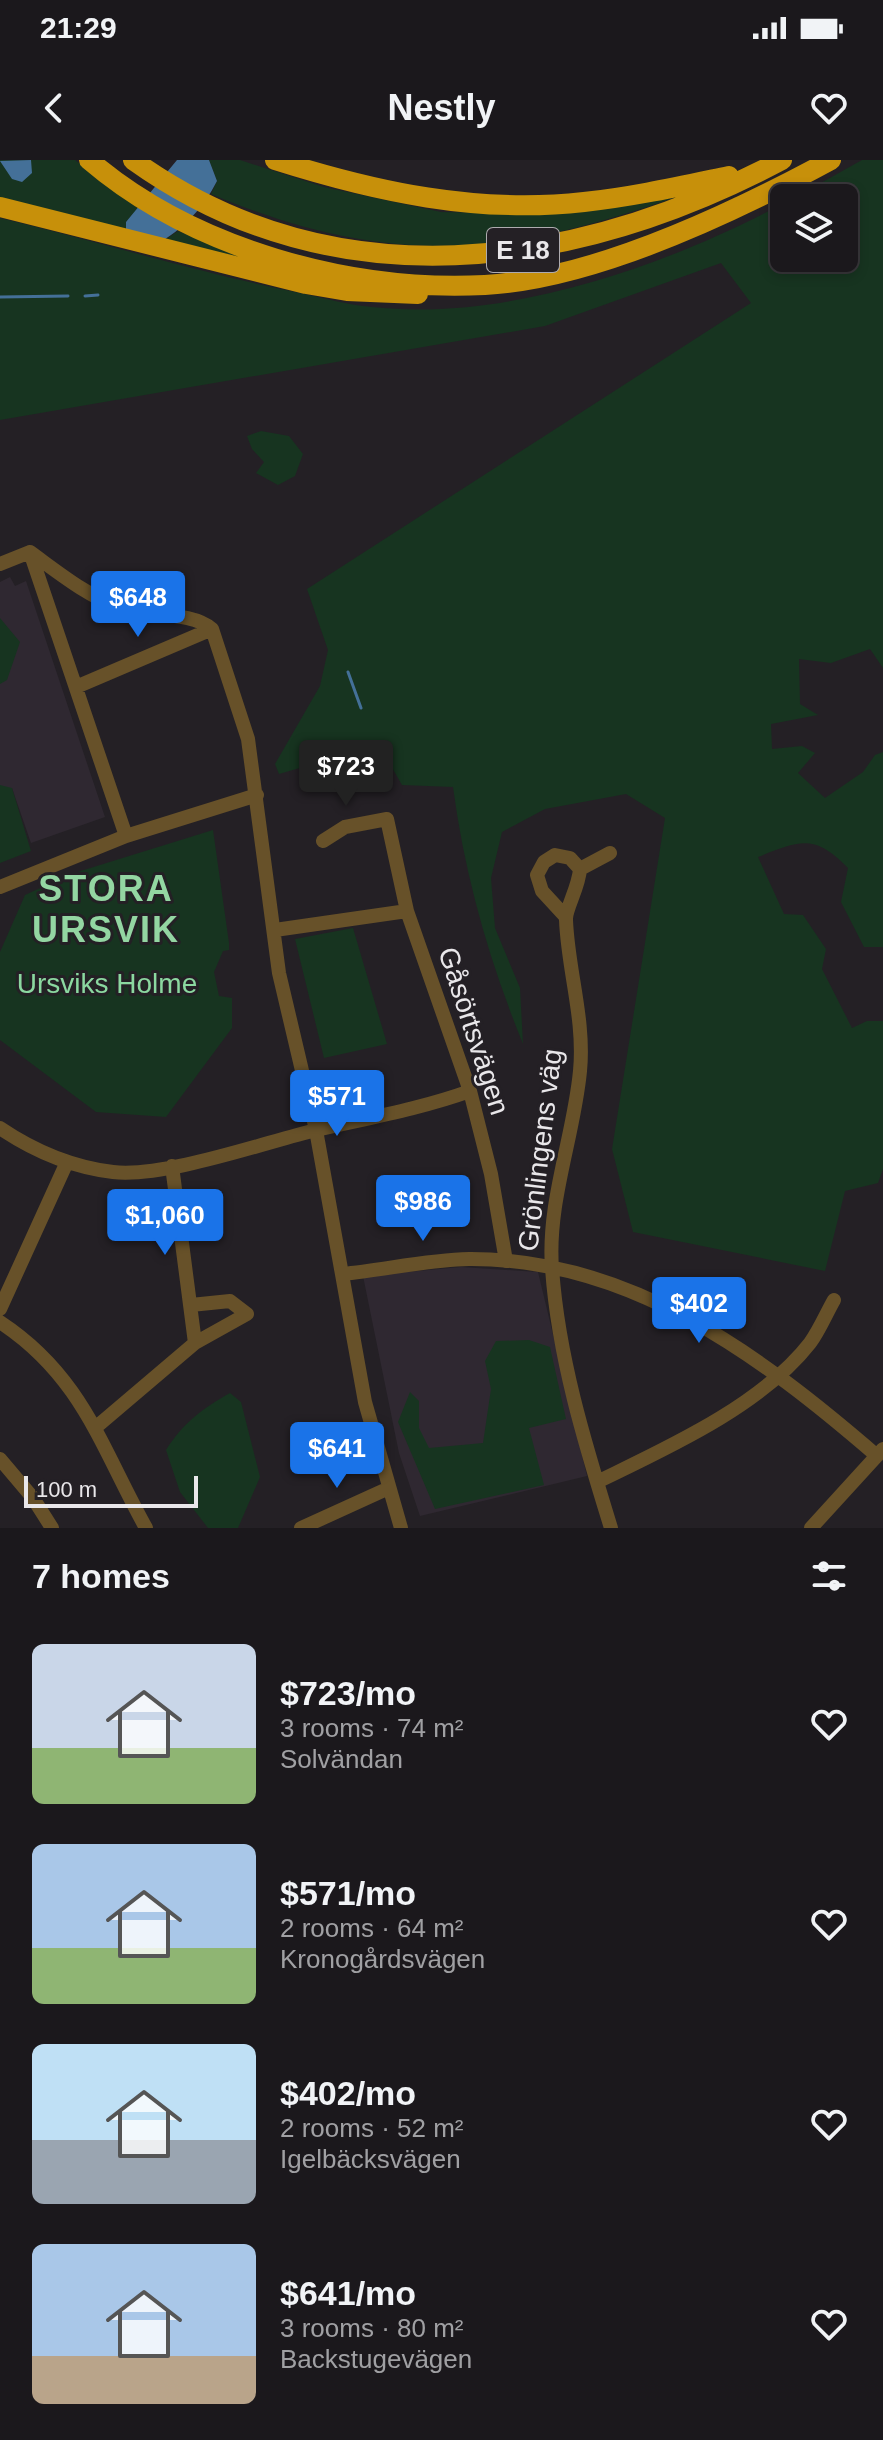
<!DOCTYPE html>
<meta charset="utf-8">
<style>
body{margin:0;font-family:Helvetica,sans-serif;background:#282529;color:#f1f3f6;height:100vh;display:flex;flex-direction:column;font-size:30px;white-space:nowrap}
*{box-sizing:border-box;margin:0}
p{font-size:26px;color:#a0a0a3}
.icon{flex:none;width:44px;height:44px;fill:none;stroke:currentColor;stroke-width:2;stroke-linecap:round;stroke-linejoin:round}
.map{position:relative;height:1368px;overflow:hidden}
.sheet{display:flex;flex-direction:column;background:#1b181c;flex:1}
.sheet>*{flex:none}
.controls{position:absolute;left:770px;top:24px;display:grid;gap:16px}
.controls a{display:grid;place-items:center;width:88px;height:88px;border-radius:12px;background:#1b181c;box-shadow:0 4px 12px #0003,0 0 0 2px #39373b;font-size:40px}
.scale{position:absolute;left:24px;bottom:20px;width:174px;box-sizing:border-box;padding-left:8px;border:4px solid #e9e7ea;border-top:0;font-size:22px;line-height:28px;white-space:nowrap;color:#e9e7ea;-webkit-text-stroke:6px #242025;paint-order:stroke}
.price{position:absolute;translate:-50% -68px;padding:0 18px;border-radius:8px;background:#1a73e8;color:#fff;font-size:26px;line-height:52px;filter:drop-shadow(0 2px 4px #0008)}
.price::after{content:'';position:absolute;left:50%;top:48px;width:24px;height:18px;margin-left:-12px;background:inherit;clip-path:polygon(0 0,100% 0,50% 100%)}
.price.selected{background:#222;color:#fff}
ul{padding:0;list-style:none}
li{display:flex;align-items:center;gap:24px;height:200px;padding:0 32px}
li span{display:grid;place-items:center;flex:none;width:224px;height:160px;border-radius:12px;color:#555}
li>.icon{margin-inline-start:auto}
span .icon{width:96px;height:96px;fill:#fffc;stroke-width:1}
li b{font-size:34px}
h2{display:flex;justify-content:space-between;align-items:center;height:96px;padding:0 32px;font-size:34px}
.status{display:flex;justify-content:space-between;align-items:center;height:56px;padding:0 40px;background:#1b181c;direction:ltr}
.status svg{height:22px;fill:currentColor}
header{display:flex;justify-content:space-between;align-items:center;height:104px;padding:0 32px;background:#1b181c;font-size:36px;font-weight:700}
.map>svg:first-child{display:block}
.built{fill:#2f2831}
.green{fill:#173420}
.water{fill:#447098}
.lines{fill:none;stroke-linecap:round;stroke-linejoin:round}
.stream{stroke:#447098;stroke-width:3}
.minor{stroke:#675129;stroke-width:14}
.highway{stroke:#c7900a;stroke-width:20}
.labels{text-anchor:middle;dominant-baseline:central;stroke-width:6;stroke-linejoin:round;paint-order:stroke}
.shield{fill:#242025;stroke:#aeabaf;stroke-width:2}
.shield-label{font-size:26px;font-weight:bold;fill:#e9e7ea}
.park-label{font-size:28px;fill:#8bd8a0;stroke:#242025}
.street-label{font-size:28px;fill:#e9e7ea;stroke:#242025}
.district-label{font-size:36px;font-weight:bold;letter-spacing:2px;fill:#93d6a2;stroke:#242025}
</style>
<div class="status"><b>21:29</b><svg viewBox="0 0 49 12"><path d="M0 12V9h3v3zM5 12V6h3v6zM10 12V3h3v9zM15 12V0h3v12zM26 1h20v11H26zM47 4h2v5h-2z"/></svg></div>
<header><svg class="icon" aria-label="back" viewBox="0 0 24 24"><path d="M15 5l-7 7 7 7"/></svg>Nestly<svg class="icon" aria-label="heart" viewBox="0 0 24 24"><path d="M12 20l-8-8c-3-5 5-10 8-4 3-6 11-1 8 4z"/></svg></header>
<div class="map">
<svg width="883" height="1368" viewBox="0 0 883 1368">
<rect width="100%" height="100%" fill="#242025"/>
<path class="built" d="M10,417l5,9 11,-5 79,236 -74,26 -19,-55 -12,4v-210z
M461,1107l77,5 49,204 -167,40 -21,-63 -36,-177z"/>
<path class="green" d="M0,0h75l63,48 -12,14v10l-126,-32z
M209,0h31l84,27 117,25 116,2 139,-24c-182,66 -302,81 -485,4l6,-13z
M862,0h21v508l-13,-19 -39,14 -32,-4 1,45 18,11 -47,9 1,25 30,-3 13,7 -17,20 27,25 38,-26 12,-17 8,-3v195h-19l-23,-45 7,-34c-34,-35 -49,-27 -90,-11l26,57 19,1 23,34 -4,20 30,59 15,-7h16v148l-5,14 -33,8 -20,80 -192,-39 -21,-83 53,-331 -39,-24 -81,15 -43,23 -11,46 4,50 25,60 3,56c-34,-84 -58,-167 -70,-257l-51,-2 -23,-40 -100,29 -4,-10 45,-78 8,-36 -21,-61 444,-286 -30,-40 -176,63 -545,94v-202c100,24 199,55 300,75 24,5 48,12 72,14 135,15 294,-41 412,-104v55h60v-60h-50z
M178,71l104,41 -119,-31z
M261,271l28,5 14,18 -8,22 -17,9 -22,-12 8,-11 -12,-13 -5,-13z
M0,458l20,24 -13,38 -7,4z
M0,625l12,3 19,63 -31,12z
M213,670l16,113v7l-6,1 -9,21 5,24 13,2v30l-66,89 -70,-5 -96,-72v-88l25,-57 46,-21z
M353,768l34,116 -63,14 -29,-119z
M529,1180l21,7 16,72 -37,9 15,57 -109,24 -37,-87 12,-30 9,9v27l10,20 54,-5 8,-54 -6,-28 11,-20z
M230,1233l11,9 19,75 -22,51h-30l-28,-36 -14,-42c17,-27 37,-42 64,-57z"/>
<path class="water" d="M31,0l1,13 -10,9 -10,-3 -12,-18z
M177,0h32l8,21c-15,29 -33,47 -61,64l-30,-13v-10z"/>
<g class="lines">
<path class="stream" d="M85,136l13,-1
M0,137l68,-1
M348,512l13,36"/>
<path class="minor" d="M30,392l96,284
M30,392c29,21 57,44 91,56 27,9 70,3 91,21
M0,404l30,-12
M212,469l36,110 31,234 37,157 49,272 36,126
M76,527l136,-58
M323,681l22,-14 42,-8 20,92 63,180 21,83 15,87
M580,709l30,-16
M0,727l126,-51 131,-41
M565,756l-23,-25 -5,-16 7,-13 11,-7 15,3 10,11c-1,18 -15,41 -14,51 2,51 19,99 14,151 -6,65 -33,131 -28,197 6,88 33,176 59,260
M275,770l132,-19
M0,968c34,23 72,39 113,44 51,6 150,-29 203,-42 52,-12 104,-21 154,-39
M172,1006l23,177
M342,1114c42,-4 84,-14 127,-15 161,-1 291,96 408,197
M0,1149l67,-147
M0,1162c82,54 101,125 146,206
M95,1268l100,-85 52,-29 -17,-13 -39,4
M0,1299l33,39 19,30
M597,1322c70,-34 164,-76 213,-139 9,-12 16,-29 24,-43
M301,1368l88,-40
M811,1368l72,-79"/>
<path class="highway" d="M89,0c104,89 261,132 396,125 111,-6 250,-73 346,-125
M133,0c201,144 441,110 649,0
M275,0c101,32 202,54 309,42 48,-5 97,-16 145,-26
M0,47l306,77 41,7 71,3"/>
</g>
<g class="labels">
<rect class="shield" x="487" y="68" width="72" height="44" rx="6"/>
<g class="shield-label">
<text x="523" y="90">E 18</text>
</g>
<g class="park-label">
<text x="107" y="823">Ursviks Holme</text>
</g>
<g class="street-label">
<text transform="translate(474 871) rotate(72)">Gåsörtsvägen</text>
<text transform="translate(540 990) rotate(-83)">Grönlingens väg</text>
</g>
<g class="district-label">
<text x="106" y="728">STORA<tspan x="106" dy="41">URSVIK</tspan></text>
</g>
</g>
</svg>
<div class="controls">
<a><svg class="icon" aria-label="layers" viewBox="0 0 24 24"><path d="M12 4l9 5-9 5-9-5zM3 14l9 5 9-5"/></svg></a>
</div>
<div class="scale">100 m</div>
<b class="price" style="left:138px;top:479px">$648</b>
<b class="price selected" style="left:346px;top:648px">$723</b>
<b class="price" style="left:337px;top:978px">$571</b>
<b class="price" style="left:423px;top:1083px">$986</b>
<b class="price" style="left:165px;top:1097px">$1,060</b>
<b class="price" style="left:699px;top:1185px">$402</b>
<b class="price" style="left:337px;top:1330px">$641</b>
</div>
<section class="sheet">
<h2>7 homes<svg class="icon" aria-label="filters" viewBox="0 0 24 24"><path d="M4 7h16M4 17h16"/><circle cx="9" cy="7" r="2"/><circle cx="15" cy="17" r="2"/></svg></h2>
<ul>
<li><span style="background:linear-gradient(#c9d6e8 65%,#8fb573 0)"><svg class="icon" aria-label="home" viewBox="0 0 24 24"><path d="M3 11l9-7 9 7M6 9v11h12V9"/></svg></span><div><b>$723/mo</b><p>3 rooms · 74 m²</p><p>Solvändan</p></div><svg class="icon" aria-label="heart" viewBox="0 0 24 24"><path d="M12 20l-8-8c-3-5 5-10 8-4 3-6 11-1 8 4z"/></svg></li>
<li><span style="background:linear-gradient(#a9c7e8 65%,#8fb573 0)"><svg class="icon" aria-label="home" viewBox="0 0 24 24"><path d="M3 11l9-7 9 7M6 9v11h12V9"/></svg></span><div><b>$571/mo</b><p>2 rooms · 64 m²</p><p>Kronogårdsvägen</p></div><svg class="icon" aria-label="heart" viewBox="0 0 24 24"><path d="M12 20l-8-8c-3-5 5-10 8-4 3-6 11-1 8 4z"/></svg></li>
<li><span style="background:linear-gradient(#bfe0f5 60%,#9aa5b1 0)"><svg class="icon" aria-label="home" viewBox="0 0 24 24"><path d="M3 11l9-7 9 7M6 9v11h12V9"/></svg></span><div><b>$402/mo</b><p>2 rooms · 52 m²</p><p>Igelbäcksvägen</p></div><svg class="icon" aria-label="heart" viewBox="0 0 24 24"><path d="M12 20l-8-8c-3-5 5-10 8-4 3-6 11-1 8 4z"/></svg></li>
<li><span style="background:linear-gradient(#a9c7e8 70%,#b9a48a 0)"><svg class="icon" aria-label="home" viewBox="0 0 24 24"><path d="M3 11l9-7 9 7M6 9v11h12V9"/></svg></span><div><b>$641/mo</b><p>3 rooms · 80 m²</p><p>Backstugevägen</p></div><svg class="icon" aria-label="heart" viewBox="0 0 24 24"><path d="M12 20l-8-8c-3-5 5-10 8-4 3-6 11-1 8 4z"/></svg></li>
</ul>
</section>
